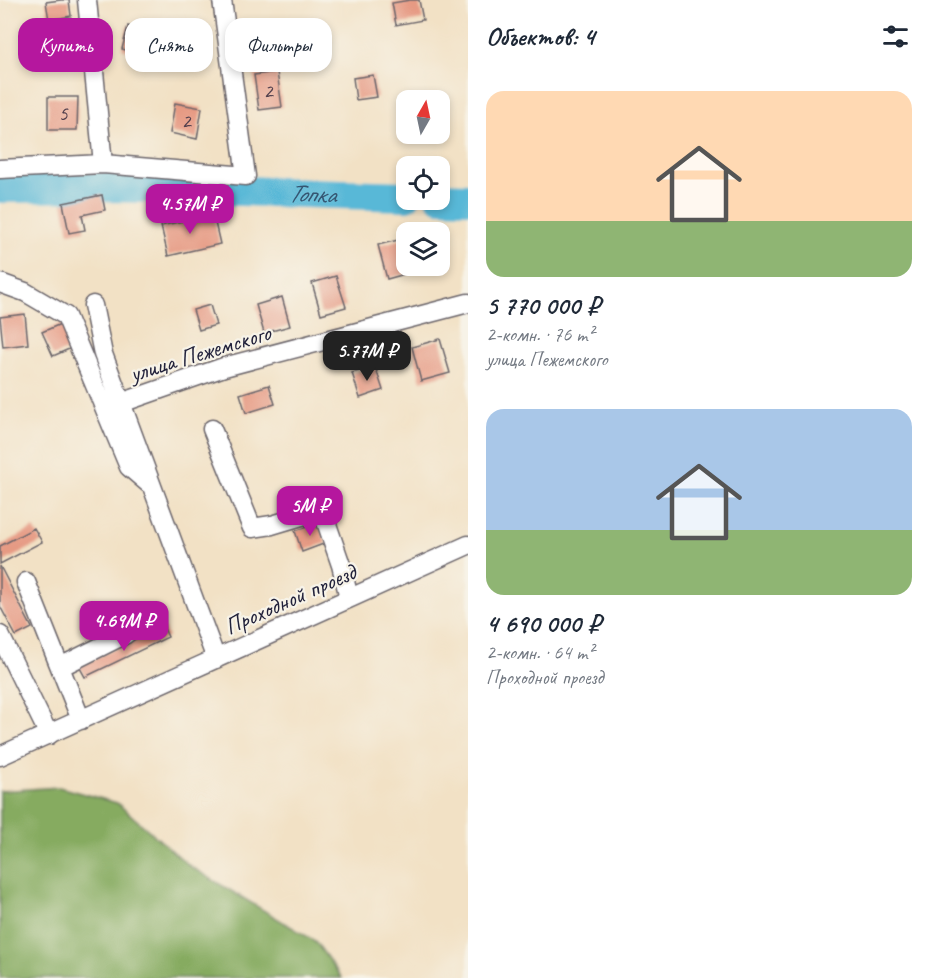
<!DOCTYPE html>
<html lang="ru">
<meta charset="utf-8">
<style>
body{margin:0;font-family:Caveat,sans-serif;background:#f6f6f7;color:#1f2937;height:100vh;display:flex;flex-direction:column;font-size:22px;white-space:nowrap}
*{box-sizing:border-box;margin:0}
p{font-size:20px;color:#747a83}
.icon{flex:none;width:33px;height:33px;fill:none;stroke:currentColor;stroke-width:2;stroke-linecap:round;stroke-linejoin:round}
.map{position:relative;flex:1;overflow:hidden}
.drawer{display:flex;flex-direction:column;background:#fff;width:462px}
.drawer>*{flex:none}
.hud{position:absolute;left:18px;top:18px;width:360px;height:54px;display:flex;gap:12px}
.needle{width:39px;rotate:9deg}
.tools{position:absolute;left:396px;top:90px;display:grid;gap:12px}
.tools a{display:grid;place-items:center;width:54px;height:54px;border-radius:12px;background:#fff;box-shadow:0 3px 9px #0003;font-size:30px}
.price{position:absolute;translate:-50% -51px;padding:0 14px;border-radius:12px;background:#b5179e;color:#fff;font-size:20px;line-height:39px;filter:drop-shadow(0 2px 3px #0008)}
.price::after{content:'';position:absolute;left:50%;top:36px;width:18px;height:14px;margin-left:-9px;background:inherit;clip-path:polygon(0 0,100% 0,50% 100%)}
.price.selected{background:#222;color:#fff}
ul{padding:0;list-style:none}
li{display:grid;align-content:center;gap:12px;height:318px;padding:0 18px}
li span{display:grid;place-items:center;height:186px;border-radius:18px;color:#555}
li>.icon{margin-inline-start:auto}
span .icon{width:108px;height:108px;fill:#fffc;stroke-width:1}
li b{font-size:26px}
h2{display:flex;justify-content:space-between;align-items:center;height:72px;padding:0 18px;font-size:26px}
.tag{padding:0 21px;border-radius:18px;background:#fff;box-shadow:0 3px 9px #0003;font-size:21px;line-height:54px}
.tag.selected{background:#b5179e;color:#fff}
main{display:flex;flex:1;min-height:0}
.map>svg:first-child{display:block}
.forest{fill:#86ab60;stroke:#54664e;stroke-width:1.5}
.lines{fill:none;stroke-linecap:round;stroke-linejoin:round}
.river{stroke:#58b8d7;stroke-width:30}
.building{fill:#e69a83}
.minor-casing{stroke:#6b656b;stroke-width:21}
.minor{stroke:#fff;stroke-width:18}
.labels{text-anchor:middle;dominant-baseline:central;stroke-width:4.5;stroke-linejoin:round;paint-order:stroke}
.number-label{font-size:21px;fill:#53404d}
.street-label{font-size:24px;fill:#22223b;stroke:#f7f3e8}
.water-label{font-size:26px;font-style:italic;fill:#355672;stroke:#f7f3e8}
</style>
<main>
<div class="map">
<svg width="468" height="978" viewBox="0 0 468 978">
<rect width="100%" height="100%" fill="#f7f3e8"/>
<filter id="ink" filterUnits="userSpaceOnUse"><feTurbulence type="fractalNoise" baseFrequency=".0167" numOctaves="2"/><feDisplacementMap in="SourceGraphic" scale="12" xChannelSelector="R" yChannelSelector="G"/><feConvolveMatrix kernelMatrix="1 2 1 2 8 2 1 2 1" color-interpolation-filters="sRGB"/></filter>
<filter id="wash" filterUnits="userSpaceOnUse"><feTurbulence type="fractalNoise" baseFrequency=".008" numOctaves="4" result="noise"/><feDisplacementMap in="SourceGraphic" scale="24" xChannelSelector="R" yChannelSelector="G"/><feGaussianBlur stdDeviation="1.35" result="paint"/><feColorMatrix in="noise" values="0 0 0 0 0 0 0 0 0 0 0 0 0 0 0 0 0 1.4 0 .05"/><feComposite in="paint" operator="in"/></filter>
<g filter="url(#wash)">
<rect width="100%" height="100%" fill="#f2e1c5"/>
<path class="forest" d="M59,787l58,16 74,64 124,74 27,37h-342v-187z"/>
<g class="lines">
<g class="river">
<path id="s1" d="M0,188l109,-1 297,9"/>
<path d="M440,197l28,1"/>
</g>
</g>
<g id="blocks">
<path class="building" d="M61,0h8l2,16 -22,4 -3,-18z
M410,0h9l4,20 -27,5 -4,-22z
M128,26l30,8 -6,23 -30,-8z
M276,36l3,19 -24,4 -3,-20z
M277,72l5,35 -23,3 -5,-35z
M373,75l4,22 -21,3 -3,-22z
M48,97h30l-1,33h-29z
M175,103l27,5 -5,31 -27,-6z
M102,195l3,15 -23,5 3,15 -16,3 -6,-30z
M213,214l7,30 -52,12 -7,-30z
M406,238v28h8l2,5 -29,8 -9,-34z
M336,276l10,31 -25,7 -9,-31z
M282,297l8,29 -26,7 -8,-28z
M210,305l6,20 -17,5 -6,-20z
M25,314l3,30 -25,3 -3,-30z
M65,322l11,24 -23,10 -11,-24z
M440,339l10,34 -29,8 -9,-34z
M375,366l8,24 -23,8 -8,-25z
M269,385l6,19 -29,9 -6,-19z
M319,523l7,20 -24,9 -7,-21z
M34,528l8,14 -42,22v-18z
M0,566l32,62 -16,8 -16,-30z
M163,626l5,11 -83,40 -6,-11z"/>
</g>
</g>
<g filter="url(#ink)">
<use href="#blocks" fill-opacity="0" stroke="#6b656b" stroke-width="1.5"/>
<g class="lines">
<g class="minor-casing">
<path id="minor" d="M87,0l16,164
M0,169l103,-5 143,12 -24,-176
M0,283l25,9 41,24 63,151 20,17
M93,305l10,49 113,305
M121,403l103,-36 244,-64
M212,429l40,99 20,-3 50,-15 19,55 8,33
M26,582l55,138
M0,635l49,100
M60,667l66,-33
M0,756l468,-211"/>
</g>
<use href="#minor" class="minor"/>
</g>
</g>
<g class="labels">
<g class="number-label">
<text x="268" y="91">2</text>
<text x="63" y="113">5</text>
<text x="186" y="121">2</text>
</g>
<g class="street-label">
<text transform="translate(200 353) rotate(-17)">улица Пежемского</text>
<text transform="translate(290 599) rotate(-24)">Проходной проезд</text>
</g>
<g class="water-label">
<text stroke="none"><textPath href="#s1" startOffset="312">Топка</textPath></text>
</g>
</g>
</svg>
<div class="tools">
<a><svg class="needle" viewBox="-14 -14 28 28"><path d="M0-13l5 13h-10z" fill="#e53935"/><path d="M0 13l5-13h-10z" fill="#747a83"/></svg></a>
<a><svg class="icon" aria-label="locate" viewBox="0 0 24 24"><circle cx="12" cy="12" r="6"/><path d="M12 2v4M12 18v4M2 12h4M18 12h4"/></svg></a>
<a><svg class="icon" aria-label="layers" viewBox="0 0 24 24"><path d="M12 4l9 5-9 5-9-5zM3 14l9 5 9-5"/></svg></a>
</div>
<b class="price" style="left:190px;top:235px">4.57M ₽</b>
<b class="price selected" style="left:367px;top:382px">5.77M ₽</b>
<b class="price" style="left:310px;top:537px">5M ₽</b>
<b class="price" style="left:124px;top:652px">4.69M ₽</b>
<div class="hud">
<a class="tag selected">Купить</a>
<a class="tag">Снять</a>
<a class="tag">Фильтры</a>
</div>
</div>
<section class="drawer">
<h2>Объектов: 4<svg class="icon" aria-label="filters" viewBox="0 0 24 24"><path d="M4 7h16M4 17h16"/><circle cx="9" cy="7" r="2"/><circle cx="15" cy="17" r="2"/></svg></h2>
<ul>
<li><span style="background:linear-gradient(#ffd9b3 70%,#8fb573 0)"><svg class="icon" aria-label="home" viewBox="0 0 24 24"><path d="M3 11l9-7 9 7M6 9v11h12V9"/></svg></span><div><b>5 770 000 ₽</b><p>2-комн. · 76 m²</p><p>улица Пежемского</p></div></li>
<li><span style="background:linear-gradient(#a9c7e8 65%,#8fb573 0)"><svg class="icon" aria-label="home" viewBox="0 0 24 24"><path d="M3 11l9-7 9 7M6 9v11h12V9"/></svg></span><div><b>4 690 000 ₽</b><p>2-комн. · 64 m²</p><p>Проходной проезд</p></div></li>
</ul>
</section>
</main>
